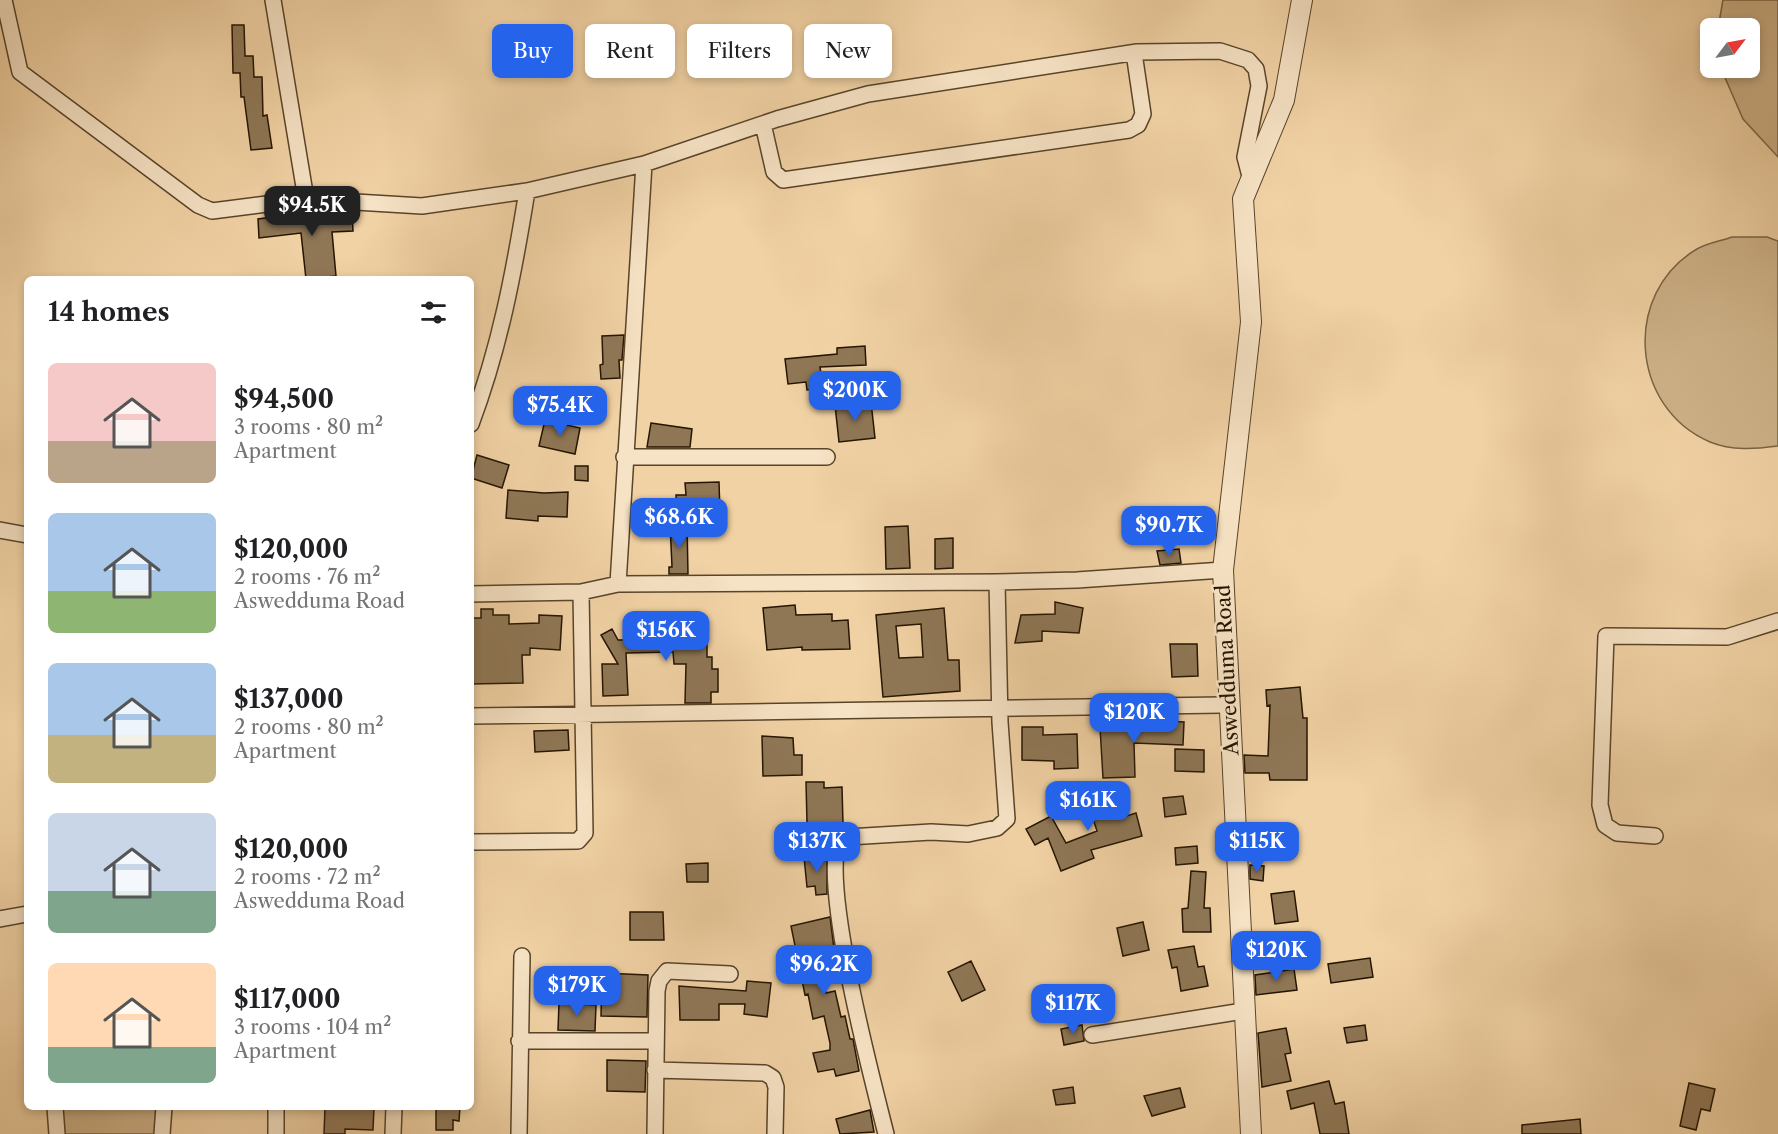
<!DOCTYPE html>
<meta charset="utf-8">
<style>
body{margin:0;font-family:"Libre Caslon Text",serif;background:#f2f2f2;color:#202124;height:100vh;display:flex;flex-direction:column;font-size:22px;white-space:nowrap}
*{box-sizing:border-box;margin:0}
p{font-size:20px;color:#757577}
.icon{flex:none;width:33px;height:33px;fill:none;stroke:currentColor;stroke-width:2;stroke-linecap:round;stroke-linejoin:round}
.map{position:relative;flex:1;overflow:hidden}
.panel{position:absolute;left:24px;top:276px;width:450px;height:834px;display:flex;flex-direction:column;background:#fff;border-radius:9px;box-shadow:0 3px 9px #0003}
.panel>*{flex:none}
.guide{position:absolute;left:492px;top:24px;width:570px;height:54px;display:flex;gap:12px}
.needle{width:39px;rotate:58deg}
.buttons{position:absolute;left:1700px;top:18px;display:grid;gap:12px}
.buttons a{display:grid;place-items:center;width:60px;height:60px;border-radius:9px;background:#fff;box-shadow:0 3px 9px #0003;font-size:30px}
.price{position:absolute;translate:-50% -51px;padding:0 14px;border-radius:12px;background:#2563eb;color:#fff;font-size:20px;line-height:39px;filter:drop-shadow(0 2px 3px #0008)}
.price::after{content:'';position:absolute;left:50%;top:36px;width:18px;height:14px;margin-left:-9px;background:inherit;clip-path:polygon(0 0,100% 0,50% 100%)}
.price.selected{background:#222;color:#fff}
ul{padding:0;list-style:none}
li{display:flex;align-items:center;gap:18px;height:150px;padding:0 24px}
li span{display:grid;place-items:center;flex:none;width:168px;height:120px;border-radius:9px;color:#555}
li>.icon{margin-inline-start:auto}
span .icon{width:72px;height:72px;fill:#fffc;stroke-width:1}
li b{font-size:26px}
h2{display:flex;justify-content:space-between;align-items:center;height:72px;padding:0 24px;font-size:26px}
.pill{padding:0 21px;border-radius:9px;background:#fff;box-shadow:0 3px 9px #0003;font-size:21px;line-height:54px}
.pill.selected{background:#2563eb;color:#fff}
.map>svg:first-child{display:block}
.green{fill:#ceb288;stroke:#7a6444;stroke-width:1.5}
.building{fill:#8f7756;stroke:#251501;stroke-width:1.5;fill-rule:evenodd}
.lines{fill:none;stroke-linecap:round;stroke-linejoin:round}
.minor-casing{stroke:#58442a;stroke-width:18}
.tertiary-casing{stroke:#58442a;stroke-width:22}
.minor{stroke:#f6e2c4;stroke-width:15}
.tertiary{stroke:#f6e2c4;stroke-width:20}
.labels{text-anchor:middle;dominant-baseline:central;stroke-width:5;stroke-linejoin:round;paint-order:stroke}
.street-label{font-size:20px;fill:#251501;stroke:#f6e2c4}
</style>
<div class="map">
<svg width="1778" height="1134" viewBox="0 0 1778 1134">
<rect width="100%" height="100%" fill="#f1d2a4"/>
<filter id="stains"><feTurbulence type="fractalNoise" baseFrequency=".00333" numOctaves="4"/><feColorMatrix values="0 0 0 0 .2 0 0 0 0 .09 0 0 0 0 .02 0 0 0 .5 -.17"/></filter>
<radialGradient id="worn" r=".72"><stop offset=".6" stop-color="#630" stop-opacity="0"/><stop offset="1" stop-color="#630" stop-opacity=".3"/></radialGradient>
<path class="green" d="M1723,0h55v157l-35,-38 -20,-46 -1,-5h27v-40h-31z
M1732,237h35l11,4v205c-23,3 -46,5 -68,-4 -80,-34 -88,-149 -13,-193 10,-6 24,-8 35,-12z
M58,1107h102v27h-100z"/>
<path class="building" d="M232,25h12l1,31h8l1,21h8l1,39 4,-1 5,33 -21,2 -7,-53h-3l-1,-24h-7z
M328,210l24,2 1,19 -21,1 4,44 -30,3 -5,-46 -42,5 -1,-19z
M624,335l-2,25h-3l1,18 -19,1 -1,-14 3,-1 -1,-28z
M865,346l1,19 -46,2 3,21 -16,2 -1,-8 -18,2 -3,-25 52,-5v-6z
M871,402l4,36 -36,4 -4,-37z
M545,420l35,8 -5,26 -36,-8z
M651,423l41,6 -2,18h-43z
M477,455l32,10 -7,23 -31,-10z
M575,466h13v15l-13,-1z
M719,482l1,31h-18l1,6 -26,1 -1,-25h10l-1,-12z
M508,490l36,3 24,-1 -1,25 -29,-1v5l-32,-3z
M670,523h17l1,51h-19v-7h3z
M908,526l2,42 -24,1 -1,-42z
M953,538v30l-18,1v-30z
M1179,549l2,14 -21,2 -3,-14z
M1055,602l28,6 -4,25 -37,-2v10l-27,2 6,-28 34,-1z
M795,605l1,10 36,-1v7l16,-1 2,29 -48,1v-3l-35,3 -4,-42z
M944,608l4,52h11l1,31 -77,6 -7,-82zM921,624l2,33 -24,1 -3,-32z
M481,609h12v6h16v9l30,-1v-8l23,1 -2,34 -30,-2v7h-8l1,28 -52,1v-66h10z
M682,622h25v35h5v12h6v23h-7v11h-26l1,-39h-12l-1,-12 -47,1 2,42 -25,1 -1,-32h16l-17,-29 11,-6 6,11 64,-1z
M1170,644h27l1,32 -26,1z
M1300,687l3,31h4v62h-37l-1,-7h-24l-1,-18 24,1 2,-51 -3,1 -1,-16z
M1144,720l40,2 -1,23 -49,-2 1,34 -32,1 -3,-51 43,-2z
M1022,727h21v8l34,-1 1,34 -24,1v-8l-32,-1z
M568,730l1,20 -34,2 -1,-21z
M762,736l31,2 1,17h8v20l-39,1z
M1175,749l29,1v22l-29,-1z
M806,782h18v6l18,-1 1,36h-36z
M1107,787l10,32 19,-6 6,23 -51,14 3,8 -33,13 -13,-33 -13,7 -9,-16 25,-13 15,27 31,-12 -12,-37z
M1183,796l3,18 -21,3 -2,-19z
M1197,846l1,17 -22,2 -1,-17z
M827,855v39l-11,1 -1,-9 -8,1 -3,-30z
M708,863v19h-21l-1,-18z
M1250,865l14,1 -1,15 -13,-2z
M1191,871l15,1 -2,36h6l1,24h-28l-1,-23 6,-1z
M1294,891l4,30 -23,3 -4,-30z
M630,912h33l1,28h-34z
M830,917l4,32 -16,4 8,40 9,-2 6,26 4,-1 5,23h3l6,32 -23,5 -2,-7 -16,3 -5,-19 17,-3v-7l-6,-27 -11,3 -5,-25 -3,1 -14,-69z
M1143,922l6,28 -26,6 -6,-28z
M1194,946l4,21 6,-1 4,20 -27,5 -4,-24 -5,1 -4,-18z
M1370,958l3,19 -42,6 -3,-19z
M971,961l14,29 -23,11 -14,-29z
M1294,969l3,21 -41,5 -1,-20z
M602,973l46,2 -1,42 -46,-1z
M747,981l24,2 -4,34 -23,-3 1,-10h-26v16h-39l-1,-34 67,5z
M559,1003l37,2 -1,26 -37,-1z
M1082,1025l2,16 -20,4 -3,-16z
M1365,1025l2,15 -20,3 -3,-15z
M1286,1028l5,25 -6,1 6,27 -29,6 -4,-54z
M607,1060l39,1 -1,31 -38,-1z
M1329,1081l6,23 9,-2 5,32h-29l-6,-31 -23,6 -4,-18z
M1689,1083l26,6 -5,22 -9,-2 -5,21 -16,-4z
M1073,1087l2,16 -19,2 -3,-15z
M1180,1088l5,19 -33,9 -8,-20z
M325,1107h49l-1,23 -28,-1v5h-21z
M436,1107h24l-1,14 -6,-1v10h-17z
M870,1110l4,22 -34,2 -4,-15z
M1580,1119l1,15h-59v-9z"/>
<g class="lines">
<g class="minor-casing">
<path id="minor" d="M4,0l16,72 178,133 14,6 94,-12 116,7 105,-15
M273,0l33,199
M763,124l11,48 9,8 346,-50 9,-5 5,-11 -9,-61
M471,424c29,-77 43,-152 56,-233l117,-27
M624,457h203
M0,530l27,5
M1223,570l-146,10 -80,2 -379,2 26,-420 133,-45 91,-25 269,-42 83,-1 28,9 8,9 3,17 -14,71 6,23
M471,594l110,-2 37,-8
M471,716l751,-11
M1655,836l-38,-3 -12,-8 -5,-20 6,-169 121,1 51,-16
M471,842l107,-1 7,-8 -4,-241
M0,919l27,-5
M1092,1035l151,-24
M519,1041h135
M655,1070l110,3 8,5 3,9 -1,47
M55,1107l2,27
M276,1107v27
M162,1134l2,-27
M393,1134l1,-27
M519,1134l3,-178
M655,1134l2,-143 2,-10 8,-10 63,3
M886,1134c-14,-56 -65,-248 -47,-294l9,-3 83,-5 37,2 29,-6 10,-9 -7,-97 -3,-140"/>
</g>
<g class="tertiary-casing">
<path id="tertiary" d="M1251,1134l-28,-564 28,-248 -8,-123 41,-99 18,-100"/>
</g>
<use href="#minor" class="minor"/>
<use href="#tertiary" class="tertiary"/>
</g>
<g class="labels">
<g class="street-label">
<text transform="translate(1227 670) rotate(-93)">Aswedduma Road</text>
</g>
</g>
<rect width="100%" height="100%" filter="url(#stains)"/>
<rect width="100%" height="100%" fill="url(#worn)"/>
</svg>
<div class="buttons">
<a><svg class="needle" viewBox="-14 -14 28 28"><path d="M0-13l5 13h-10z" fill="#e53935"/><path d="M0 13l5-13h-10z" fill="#757577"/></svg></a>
</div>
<b class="price selected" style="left:312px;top:237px">$94.5K</b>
<b class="price" style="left:855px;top:422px">$200K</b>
<b class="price" style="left:560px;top:437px">$75.4K</b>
<b class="price" style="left:679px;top:549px">$68.6K</b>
<b class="price" style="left:1169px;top:557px">$90.7K</b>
<b class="price" style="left:666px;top:662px">$156K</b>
<b class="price" style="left:1134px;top:744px">$120K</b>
<b class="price" style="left:1088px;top:832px">$161K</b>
<b class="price" style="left:817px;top:873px">$137K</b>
<b class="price" style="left:1257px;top:873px">$115K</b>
<b class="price" style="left:1276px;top:982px">$120K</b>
<b class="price" style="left:824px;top:996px">$96.2K</b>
<b class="price" style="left:577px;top:1017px">$179K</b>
<b class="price" style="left:1073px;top:1035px">$117K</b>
<div class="guide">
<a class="pill selected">Buy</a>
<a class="pill">Rent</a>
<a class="pill">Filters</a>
<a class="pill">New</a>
</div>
<section class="panel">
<h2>14 homes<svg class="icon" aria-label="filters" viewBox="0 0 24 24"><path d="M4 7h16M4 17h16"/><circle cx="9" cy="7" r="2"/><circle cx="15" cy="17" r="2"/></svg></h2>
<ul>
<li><span style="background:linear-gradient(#f6c9c9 65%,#b9a48a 0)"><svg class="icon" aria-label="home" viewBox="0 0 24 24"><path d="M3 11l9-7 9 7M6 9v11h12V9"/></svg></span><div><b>$94,500</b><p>3 rooms · 80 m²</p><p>Apartment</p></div></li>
<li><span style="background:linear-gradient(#a9c7e8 65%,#8fb573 0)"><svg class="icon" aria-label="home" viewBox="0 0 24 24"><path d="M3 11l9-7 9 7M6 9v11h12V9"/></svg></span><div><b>$120,000</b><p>2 rooms · 76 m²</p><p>Aswedduma Road</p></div></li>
<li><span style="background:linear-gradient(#a9c7e8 60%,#c2b280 0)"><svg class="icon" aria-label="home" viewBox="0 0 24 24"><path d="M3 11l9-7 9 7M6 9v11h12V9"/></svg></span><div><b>$137,000</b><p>2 rooms · 80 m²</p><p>Apartment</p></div></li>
<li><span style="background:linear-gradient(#c9d6e8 65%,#7fa58c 0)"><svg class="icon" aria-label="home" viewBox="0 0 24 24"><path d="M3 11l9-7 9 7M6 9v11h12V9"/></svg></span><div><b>$120,000</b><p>2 rooms · 72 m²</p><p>Aswedduma Road</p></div></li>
<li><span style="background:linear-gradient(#ffd9b3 70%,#7fa58c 0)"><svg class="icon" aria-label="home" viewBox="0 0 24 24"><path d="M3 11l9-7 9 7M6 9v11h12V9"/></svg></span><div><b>$117,000</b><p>3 rooms · 104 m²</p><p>Apartment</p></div></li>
</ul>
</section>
</div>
